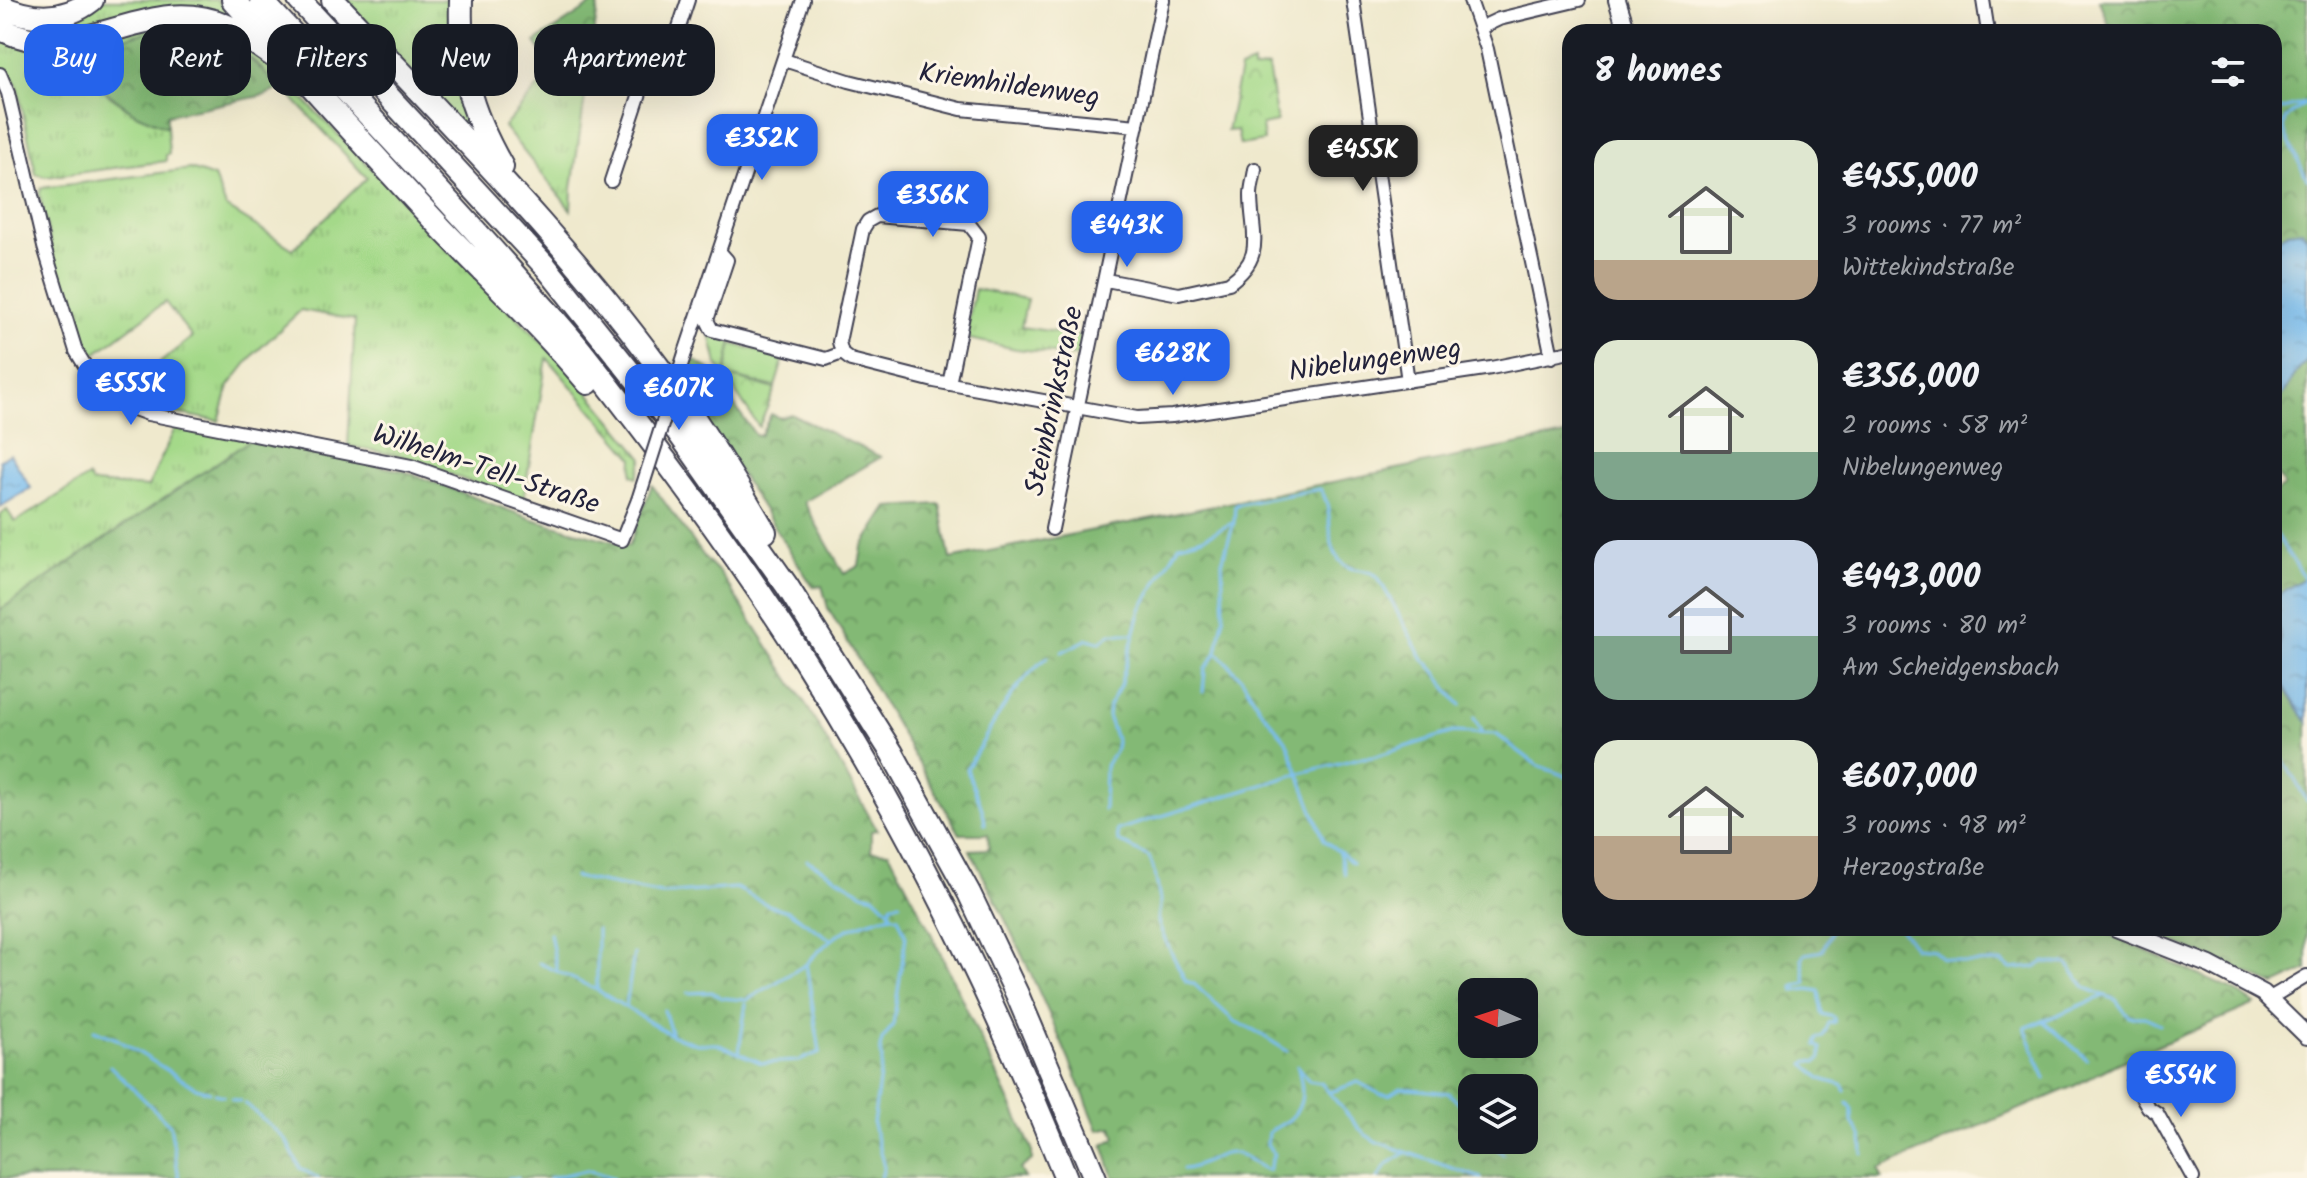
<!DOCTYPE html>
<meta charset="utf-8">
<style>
body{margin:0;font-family:Kalam,sans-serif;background:#242831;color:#f1f3f6;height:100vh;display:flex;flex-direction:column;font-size:30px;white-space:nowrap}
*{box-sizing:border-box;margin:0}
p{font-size:26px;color:#9ea1a6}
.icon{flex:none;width:44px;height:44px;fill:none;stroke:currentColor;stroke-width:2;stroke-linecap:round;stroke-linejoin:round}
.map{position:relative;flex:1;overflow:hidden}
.sheet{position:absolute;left:1562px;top:24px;width:720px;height:912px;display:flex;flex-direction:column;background:#171b24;border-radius:24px;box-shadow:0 8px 32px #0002}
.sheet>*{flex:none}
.guide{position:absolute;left:24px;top:24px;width:760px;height:72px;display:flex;gap:16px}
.needle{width:52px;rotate:273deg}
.fabs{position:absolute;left:1458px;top:978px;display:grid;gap:16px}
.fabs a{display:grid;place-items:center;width:80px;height:80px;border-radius:16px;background:#171b24;box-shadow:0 8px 32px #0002;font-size:40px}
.price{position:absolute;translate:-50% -68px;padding:0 18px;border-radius:16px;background:#2563eb;color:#fff;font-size:26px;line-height:52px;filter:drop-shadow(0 2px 4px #0008)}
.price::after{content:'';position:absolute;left:50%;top:48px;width:24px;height:18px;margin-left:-12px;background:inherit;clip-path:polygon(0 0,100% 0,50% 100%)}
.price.active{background:#222;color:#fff}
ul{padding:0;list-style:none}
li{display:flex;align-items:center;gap:24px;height:200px;padding:0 32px}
li span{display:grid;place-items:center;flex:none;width:224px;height:160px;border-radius:24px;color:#555}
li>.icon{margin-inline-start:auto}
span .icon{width:96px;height:96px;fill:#fffc;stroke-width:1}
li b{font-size:34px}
h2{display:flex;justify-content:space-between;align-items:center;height:96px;padding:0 32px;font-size:34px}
.tag{padding:0 28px;border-radius:24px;background:#171b24;box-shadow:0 8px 32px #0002;font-size:28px;line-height:72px}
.tag.active{background:#2563eb;color:#fff}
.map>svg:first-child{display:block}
.grass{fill:url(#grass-tufts);stroke:#637e62;stroke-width:2}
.forest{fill:url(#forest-crowns);stroke:#526e58;stroke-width:2;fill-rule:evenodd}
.park{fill:url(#park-crowns);stroke:#637e62;stroke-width:2}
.pitch{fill:#a4d989;stroke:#637e62;stroke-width:2}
.water{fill:url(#water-ripples);stroke:#4e7095;stroke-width:2}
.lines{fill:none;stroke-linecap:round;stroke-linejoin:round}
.stream{stroke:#79bdef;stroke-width:3}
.street-casing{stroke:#414051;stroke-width:16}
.secondary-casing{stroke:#414051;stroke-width:20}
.highway-casing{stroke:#414051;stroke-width:26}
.street{stroke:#fff;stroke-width:12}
.secondary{stroke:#fff;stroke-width:16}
.highway{stroke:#fff;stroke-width:22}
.street-bridge-casing{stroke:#414051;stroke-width:16;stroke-linecap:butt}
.street-bridge{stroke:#fff;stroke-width:12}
.labels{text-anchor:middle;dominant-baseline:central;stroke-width:6;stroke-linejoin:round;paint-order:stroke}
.street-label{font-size:28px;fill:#22223b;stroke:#fcf5e5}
</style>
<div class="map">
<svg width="2307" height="1178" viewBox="0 0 2307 1178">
<defs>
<pattern id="grass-tufts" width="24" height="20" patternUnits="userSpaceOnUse" patternTransform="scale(2)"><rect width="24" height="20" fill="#a4d989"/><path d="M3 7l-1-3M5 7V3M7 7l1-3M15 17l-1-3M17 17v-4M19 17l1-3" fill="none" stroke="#8dba77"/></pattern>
<pattern id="forest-crowns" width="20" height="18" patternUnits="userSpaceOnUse" patternTransform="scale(2)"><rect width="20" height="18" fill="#83b975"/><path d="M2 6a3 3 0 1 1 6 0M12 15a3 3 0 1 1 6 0" fill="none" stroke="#6b9661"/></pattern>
<pattern id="park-crowns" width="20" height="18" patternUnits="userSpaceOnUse" patternTransform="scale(2)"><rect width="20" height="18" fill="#a4d989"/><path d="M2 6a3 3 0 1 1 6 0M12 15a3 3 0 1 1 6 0" fill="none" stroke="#8dba77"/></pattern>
<pattern id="water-ripples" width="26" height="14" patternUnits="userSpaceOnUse" patternTransform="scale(2)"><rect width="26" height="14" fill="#79bdef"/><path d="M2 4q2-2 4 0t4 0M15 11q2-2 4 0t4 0" fill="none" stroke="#68a2ce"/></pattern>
</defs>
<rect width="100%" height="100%" fill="#fcf5e5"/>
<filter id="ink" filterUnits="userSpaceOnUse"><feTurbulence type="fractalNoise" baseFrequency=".0125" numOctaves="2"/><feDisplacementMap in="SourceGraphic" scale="16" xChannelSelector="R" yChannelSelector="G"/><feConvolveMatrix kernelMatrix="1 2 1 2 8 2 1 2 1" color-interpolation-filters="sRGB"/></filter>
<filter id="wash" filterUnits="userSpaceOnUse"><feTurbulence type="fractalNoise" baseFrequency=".006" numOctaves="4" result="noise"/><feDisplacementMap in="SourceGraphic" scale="32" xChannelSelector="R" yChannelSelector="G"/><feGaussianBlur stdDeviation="1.8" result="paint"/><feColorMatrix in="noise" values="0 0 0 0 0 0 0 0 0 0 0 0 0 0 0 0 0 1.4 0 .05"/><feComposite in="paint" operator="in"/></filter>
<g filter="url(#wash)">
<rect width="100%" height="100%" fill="#efe9cd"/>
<path class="grass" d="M98,0h119l26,27 -16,-5 -164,13 -63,-12v-9z
M341,0h114l28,148z
M157,22l65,10 48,33 305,311 68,82 -6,19 -5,-2 1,-17 -86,-100 -24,144 -121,-46 -54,-10 7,-126 -54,-10 -47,44 -25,32 -10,35 -70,-13 -23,-9 9,-7 -5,-5 62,-50 -27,-35 -78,58c-24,-41 -36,-119 -48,-167l3,-5 149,-19 23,8 12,30 67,42 74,-71 -78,-84c-3,-2 -8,-3 -11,-6 -10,-7 -14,-20 -25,-28 -65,-47 -99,-30 -171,-10l25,44 29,20 31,13 2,26 -3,2v6l-120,16 -10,-3 -19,-90 -7,-6 -2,2 -8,-14v-31l19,7z
M549,63l40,5 -17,120 -1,22 -67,-83 33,-39 10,-7z
M975,289l52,10 -6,28 62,9 -4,20 -63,-7 -51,-11z
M176,426l76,13 -252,171v-95l7,-5 8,12 73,-45 4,6 56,4z"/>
<path class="forest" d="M599,0l-10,68 -40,-5 -14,-21z
M2099,0h208v238l-5,-8 -14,3 -14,9v-210h-163z
M184,28c45,12 65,25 95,61l-14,6 -98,20v12l-31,-13 -54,-39v-26l73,-19z
M694,360l15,9 47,67 5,-1 10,-21 9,4 11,-4 90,43 -77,45 40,72 15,-8 3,-19 26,-40 52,-3 10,55 620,-125v494h525l144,65 16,11 -139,60 -42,22 -195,83 3,9h-768l-11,-33 13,-7 -4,-11 -14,3c-38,-95 -80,-188 -128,-280l19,-1 -1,-15h-28l-132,-226 -6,-22 -9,1 -127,-198zM1472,992h52v52h-52zM1472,1088h52v52h-52z
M2307,361v215l-33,22v-105l10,-7 -10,-18v-62c13,-15 18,-32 33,-45z
M252,439l152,32 128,48 97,27 23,-61 54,74 14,14 87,133 70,124 -6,1v20l18,1 41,79 102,218v11l-12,9 5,9h-1025v-568z
M2274,671l33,51v248l-32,15 -136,-57h135z"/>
<path class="park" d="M614,37l18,35 -3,2 -39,-12 2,-15z
M1253,64v6l15,-3 9,55 -15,3 2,16 -24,4 -3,-15 -10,1 13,-62z
M710,335l22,7 -7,33 50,14 -16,38 -42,-63z"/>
<path class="pitch" d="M732,344l52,13 -9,30 -50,-12z"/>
<path class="water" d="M2302,230l5,8v123c-15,13 -20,30 -33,45v-164l14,-10z
M10,454l21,34 -31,19v-47z
M2307,576v146l-33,-51v-19l6,-5c2,-20 -6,-29 -6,-49z"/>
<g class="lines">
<path class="stream" d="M2307,102l-22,17 -2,10 24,50
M2274,107l9,2 22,-6
M1234,522l-12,40 2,53 -7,37 25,27 18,30 26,31 38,100 15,12 6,22
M2274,532l31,47
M1062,652l26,-13 12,3 11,-8h21
M1203,692l2,-23 12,-17
M1474,718l8,15
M2274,744l33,57
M1104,810l1,-43 10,-15 2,-10 -9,-26 1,-10 11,-20 21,-77 39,-65 23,-6 31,-16 1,-17 85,-16c16,21 3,55 22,74 10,10 26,4 36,14l45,82c15,11 24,32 38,46
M985,824c-1,-20 -14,-36 -18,-56 25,-40 43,-82 81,-111
M1340,852l12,11
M807,860l56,33 12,3 13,13
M575,877l87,17 74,-6 32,17 20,6 42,28
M1833,928l-11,23 -17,3 -3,6 4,22 -13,5 1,4 14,-2 11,2 3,23 12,3 1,5 -6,1 -6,14 -5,1 -2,7 5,3v10l-4,4 -9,-1 -3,3 16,15 21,6 3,6
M1900,928l15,20 18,2 9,8 23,5 36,-1 10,7 25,-2 8,-5 23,2 19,24 30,12 13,17h16l15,7
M2232,928l1,9
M597,929v60
M550,933l7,38
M539,963l58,27 74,45 26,9h20l45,19 37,-2 21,-9 -14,-88c30,-32 42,-38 85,-49
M688,993l24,-1 10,6 25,2 58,-35
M626,1005l8,-51
M664,1010l7,23
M2042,1020l45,39
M94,1030l23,9 79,49 14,4
M1287,1051l-33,-21 -20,-9 -40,-37 -8,-3c-10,-19 -19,-35 -27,-56 -3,-7 2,-16 1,-24 -2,-15 -5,-30 -11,-44l-31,-16 -1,-11 183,-57 60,-15 13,-1 80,-25 43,2 41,31 33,13
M739,1052l7,-48
M110,1066l60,59 9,53
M1297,1066l12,15 12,2 42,50 14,9 104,36
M2045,1079l-20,-51 79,-32
M1331,1092l27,-10 22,12 9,1 12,-7 48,5 23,25
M215,1094l9,2
M232,1099l8,2
M245,1103l41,37 14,28 18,10
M1848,1103l4,5v14l10,15 1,17
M1487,1140l16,14
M1183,1169c20,-1 39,-21 56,-15 11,4 18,13 29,16l6,-16 -7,-10 1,-11c7,-6 16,-9 22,-14 16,-15 13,-32 8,-51
M508,1178h10
M549,1178l39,-8 25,8
M881,1178l3,-11 -11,-43 9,-64 -2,-12 2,-8 11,-15 13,-89 -8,-19 -7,-2 -2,-5 3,-6 8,-1
M1378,1178l8,-13 21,-13"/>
</g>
</g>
<g filter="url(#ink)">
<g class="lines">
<g class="street-casing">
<path id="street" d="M1353,0l55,381
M1470,0l17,49 65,308
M1983,0l5,32
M1480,28l19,-9 80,-19
M784,60l65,21 112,28 176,17
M0,74l8,19 36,154 32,104 16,26 13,12 24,18 19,7 263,52 211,74 16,-40
M611,181l30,-91 24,-20 23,-70
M719,251l8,9 -20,60 5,10 114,29 16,-6 9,7 83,21 203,37 35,-2 319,-48 79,-16
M1106,280l73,14 50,-11c38,-27 22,-49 22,-88 0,-8 3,-17 4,-26
M685,353l118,-353
M842,353l-3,-11 24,-113 5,-8 9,-5 92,8 10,13 -30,147
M1052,529l111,-529
M2270,998l37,-22
M2133,1082l15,25 9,6 36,65"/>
</g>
<g class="secondary-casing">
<path id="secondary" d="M1617,0l10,32
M2116,928l94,37 53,28 44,43"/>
</g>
<g class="highway-casing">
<path id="highway" d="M233,0c70,76 138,153 209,229 49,51 101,100 146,154
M261,0c82,88 165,175 245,265 25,29 52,57 76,87 79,100 156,203 224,311 103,162 189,337 260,515
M299,0l247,267 132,165 109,154 105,167 77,140 48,101 78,184
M333,0c116,124 238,245 337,383 34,48 65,98 95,149
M461,0c-2,69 7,107 41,167
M0,6c31,14 64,16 92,-6
M0,29c18,8 41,14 61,12 56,-5 106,-41 164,-16 16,7 32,20 47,30"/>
</g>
<use href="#street" class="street"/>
<use href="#secondary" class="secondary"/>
<use href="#highway" class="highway"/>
<g class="street-bridge-casing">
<path id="street-bridge" d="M638,500l47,-147"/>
</g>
<use href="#street-bridge" class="street-bridge"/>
</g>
</g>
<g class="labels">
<g class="street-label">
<text transform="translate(1009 86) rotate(8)">Kriemhildenweg</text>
<text transform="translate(1375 361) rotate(-8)">Nibelungenweg</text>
<text transform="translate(1055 401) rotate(-78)">Steinbrinkstraße</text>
<text transform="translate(486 470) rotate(18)">Wilhelm-Tell-Straße</text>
</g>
</g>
</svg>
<div class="fabs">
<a><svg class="needle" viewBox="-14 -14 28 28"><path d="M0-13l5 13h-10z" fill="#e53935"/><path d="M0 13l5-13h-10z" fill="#9ea1a6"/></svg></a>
<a><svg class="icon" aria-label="layers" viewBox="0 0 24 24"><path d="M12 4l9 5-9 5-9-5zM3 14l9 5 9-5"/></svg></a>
</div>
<b class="price" style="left:762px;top:182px">€352K</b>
<b class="price active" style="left:1363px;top:193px">€455K</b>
<b class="price" style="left:933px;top:239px">€356K</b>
<b class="price" style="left:1127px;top:269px">€443K</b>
<b class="price" style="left:1173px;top:397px">€628K</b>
<b class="price" style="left:131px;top:427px">€555K</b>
<b class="price" style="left:679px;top:432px">€607K</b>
<b class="price" style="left:2181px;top:1119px">€554K</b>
<div class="guide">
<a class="tag active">Buy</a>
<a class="tag">Rent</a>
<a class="tag">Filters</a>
<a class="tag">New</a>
<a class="tag">Apartment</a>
</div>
<section class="sheet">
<h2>8 homes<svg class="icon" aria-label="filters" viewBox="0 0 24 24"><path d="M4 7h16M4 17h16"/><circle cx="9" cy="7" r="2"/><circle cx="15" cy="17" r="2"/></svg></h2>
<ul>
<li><span style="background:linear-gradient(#dfe7d0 75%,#b9a48a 0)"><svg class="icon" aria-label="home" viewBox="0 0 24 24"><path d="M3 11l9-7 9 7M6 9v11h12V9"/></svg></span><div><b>€455,000</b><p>3 rooms · 77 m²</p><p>Wittekindstraße</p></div></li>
<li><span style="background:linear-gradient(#dfe7d0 70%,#7fa58c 0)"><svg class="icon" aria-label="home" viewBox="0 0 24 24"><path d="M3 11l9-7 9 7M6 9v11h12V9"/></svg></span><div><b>€356,000</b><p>2 rooms · 58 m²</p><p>Nibelungenweg</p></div></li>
<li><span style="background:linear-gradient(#c9d6e8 60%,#7fa58c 0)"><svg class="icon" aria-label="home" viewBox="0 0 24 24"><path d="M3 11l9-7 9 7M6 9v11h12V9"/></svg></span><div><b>€443,000</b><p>3 rooms · 80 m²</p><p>Am Scheidgensbach</p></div></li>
<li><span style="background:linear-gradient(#dfe7d0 60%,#b9a48a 0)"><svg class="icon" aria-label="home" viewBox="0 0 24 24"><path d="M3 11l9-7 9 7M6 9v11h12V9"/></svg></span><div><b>€607,000</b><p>3 rooms · 98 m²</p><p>Herzogstraße</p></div></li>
</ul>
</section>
</div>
